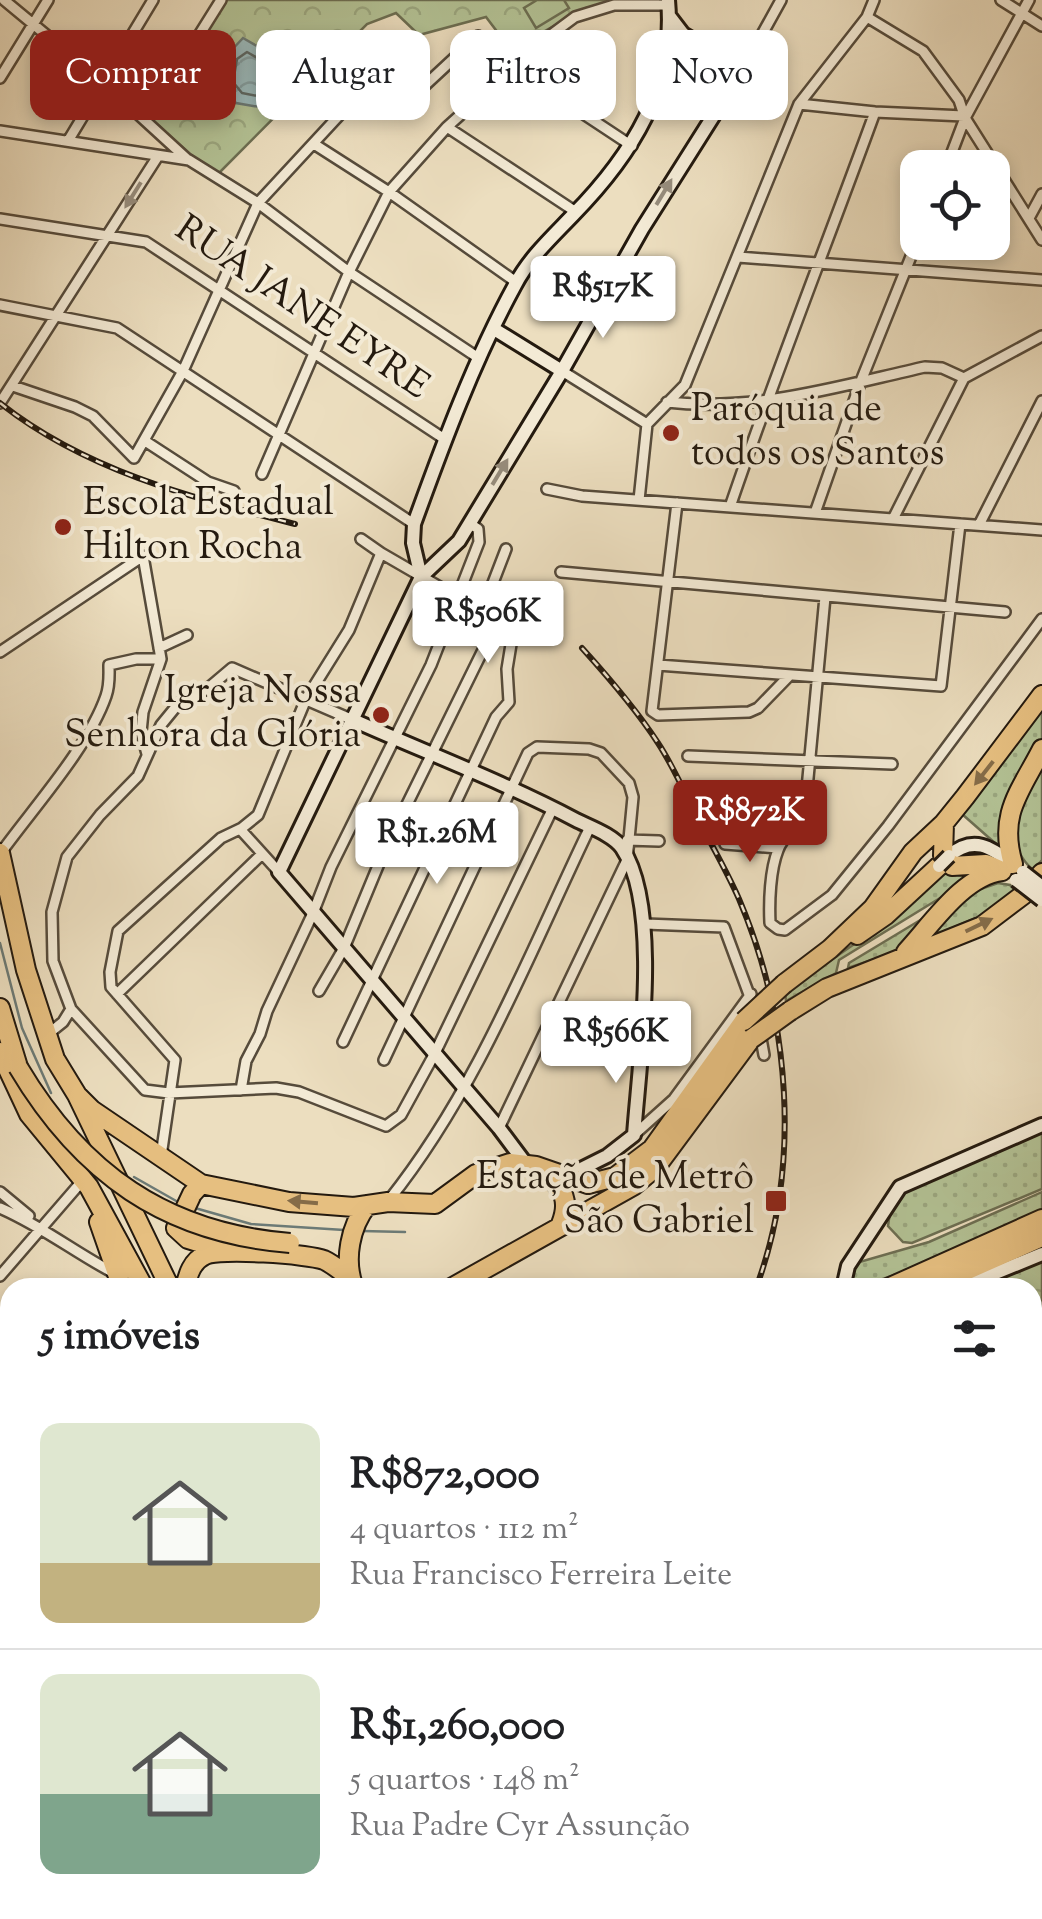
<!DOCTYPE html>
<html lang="pt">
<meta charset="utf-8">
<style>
body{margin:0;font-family:"Sorts Mill Goudy",serif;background:#f6f6f6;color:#202124;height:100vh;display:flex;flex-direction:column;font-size:38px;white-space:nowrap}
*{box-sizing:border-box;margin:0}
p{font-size:32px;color:#757577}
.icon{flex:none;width:55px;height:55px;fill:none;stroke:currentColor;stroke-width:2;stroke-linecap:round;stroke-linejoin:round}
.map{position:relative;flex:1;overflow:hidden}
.drawer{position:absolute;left:0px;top:1278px;width:1042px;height:642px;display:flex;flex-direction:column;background:#fff;border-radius:30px 30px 0 0;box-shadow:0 5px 15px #0003}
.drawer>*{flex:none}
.hud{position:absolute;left:30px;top:30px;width:982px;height:90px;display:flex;gap:20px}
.buttons{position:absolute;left:900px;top:150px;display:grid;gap:20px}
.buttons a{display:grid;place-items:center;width:110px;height:110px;border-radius:20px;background:#fff;box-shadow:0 5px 15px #0003;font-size:50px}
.price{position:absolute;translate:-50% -85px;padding:0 22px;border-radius:10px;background:#fff;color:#222;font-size:32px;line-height:65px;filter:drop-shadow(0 2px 5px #0008)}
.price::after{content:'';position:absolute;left:50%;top:60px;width:30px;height:22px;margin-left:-15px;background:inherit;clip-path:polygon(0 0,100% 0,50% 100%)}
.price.active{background:#8f2418;color:#fff}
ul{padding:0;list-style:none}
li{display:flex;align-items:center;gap:30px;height:250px;padding:0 40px}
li+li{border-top:2px solid #e0e0e0}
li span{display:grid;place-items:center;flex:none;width:280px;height:200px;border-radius:20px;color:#555}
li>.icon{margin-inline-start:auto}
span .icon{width:120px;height:120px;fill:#fffc;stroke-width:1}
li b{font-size:42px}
h2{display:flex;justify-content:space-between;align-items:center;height:120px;padding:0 40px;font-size:42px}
.pill{padding:0 35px;border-radius:20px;background:#fff;box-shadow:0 5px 15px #0003;font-size:35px;line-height:90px}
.pill.active{background:#8f2418;color:#fff}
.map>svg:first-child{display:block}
.grass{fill:url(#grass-dots);stroke:#6c6e52;stroke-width:2.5}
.park{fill:url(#park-crowns);stroke:#6c6e52;stroke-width:2.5}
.garden{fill:#b3c295;stroke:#6c6e52;stroke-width:2.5}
.water{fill:url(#water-waves);stroke:#6c7a76;stroke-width:2.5}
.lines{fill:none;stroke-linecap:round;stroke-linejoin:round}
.shore{stroke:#606a65;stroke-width:2.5}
.stream{stroke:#6c7a76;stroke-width:2.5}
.street-casing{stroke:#564b3b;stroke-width:14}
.secondary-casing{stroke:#241a0f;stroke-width:18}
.highway-casing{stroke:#241a0f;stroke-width:22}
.street{stroke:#f3ead5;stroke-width:9}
.secondary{stroke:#f3ead5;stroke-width:12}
.highway{stroke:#e6bf80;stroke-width:18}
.rail-casing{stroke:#241a0f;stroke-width:6}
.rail{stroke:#f3ead5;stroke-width:2.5;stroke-dasharray:8;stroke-linecap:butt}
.secondary-bridge-casing{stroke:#241a0f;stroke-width:18;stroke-linecap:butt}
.highway-bridge-casing{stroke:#241a0f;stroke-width:22;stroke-linecap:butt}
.secondary-bridge{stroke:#f3ead5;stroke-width:12}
.highway-bridge{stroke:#e6bf80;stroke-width:18}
.oneway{fill:#968c7c}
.oneway2{fill:#856c48}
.poi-dot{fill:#8f2418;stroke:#f3ead5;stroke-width:4}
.labels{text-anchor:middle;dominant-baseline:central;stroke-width:8;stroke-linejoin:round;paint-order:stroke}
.street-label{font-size:38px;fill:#241a0f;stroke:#f3ead5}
.poi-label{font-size:38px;fill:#241a0f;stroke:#f3ead5;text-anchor:start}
</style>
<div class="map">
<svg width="1042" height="1919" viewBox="0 0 1042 1919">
<defs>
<pattern id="grass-dots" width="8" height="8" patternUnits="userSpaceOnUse" patternTransform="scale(2.5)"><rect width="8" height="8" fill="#b3c295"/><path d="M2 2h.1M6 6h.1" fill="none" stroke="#9aa67f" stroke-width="1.8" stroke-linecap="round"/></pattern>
<pattern id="park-crowns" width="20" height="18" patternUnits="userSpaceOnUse" patternTransform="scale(2.5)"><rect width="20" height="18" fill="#b3c295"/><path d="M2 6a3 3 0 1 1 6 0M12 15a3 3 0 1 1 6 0" fill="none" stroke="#9aa67f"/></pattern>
<pattern id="water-waves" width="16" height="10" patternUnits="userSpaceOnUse" patternTransform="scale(2.5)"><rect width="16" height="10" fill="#9cbabb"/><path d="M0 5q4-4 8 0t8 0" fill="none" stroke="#869fa0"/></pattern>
</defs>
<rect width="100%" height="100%" fill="#ecdebf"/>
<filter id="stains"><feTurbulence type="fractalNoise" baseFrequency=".002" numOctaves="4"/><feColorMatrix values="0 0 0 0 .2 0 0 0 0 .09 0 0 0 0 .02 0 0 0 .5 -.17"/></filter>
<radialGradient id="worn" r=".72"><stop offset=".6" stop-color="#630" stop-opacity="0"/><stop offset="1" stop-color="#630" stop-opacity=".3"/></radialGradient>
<path class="grass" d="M1042,707v34l-38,110 -42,-37z
M1042,759v101l-9,10c-37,-32 -8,-76 9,-111z
M944,865l45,3 -150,92 -3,13 -50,28 -1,-9 101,-70z
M998,883l12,2 6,6 -26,21 -73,31 52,-50z
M947,904l-45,46 -54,18 1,-5z
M1042,1130v59l-130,54 -9,-1 -15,-16c2,-19 9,-28 24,-40z
M1042,1192v21l-88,41 -94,33h-13l9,-24 73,-21z"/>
<path class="park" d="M224,0h402l-40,8 -75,42 -25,-33 -67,18 -23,-22 -29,11 -149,150 -27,-19 -41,-37z
M1042,1259v207l-9,-10 -1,-168h-55z"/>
<path class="garden" d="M537,0h27l5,8 -33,20 -12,-20z
M1033,1550l9,10v100l-9,-10z"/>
<path class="water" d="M243,38l31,18 13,38 -22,14 -29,-5 -14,-17 6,-32z"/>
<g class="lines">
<path class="shore" d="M247,52l19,11 8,25 -11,9 -21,-4 -9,-11 4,-23z"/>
<path class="stream" d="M0,943l22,85 29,65
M134,1177l44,25
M195,1208l56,16 93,6
M362,1231l43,1"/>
<g class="street-casing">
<path id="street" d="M4,0l99,82 84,77
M1001,0l41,26
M867,17l56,34 36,49 6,18 77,122
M514,68l118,78
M743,69l38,-69
M0,78l48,-78
M799,104l76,8 89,4
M346,109l61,-7 71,-66
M146,120l75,-120
M447,127l129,85
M0,131l189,29 69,43 91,69 131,87
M68,141l85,-141
M314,144l75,48 127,90
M946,168l19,-50 64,-118
M1029,218l13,-24
M0,219l146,23 300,198
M738,257l304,23
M0,305l117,23 297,196
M562,371l85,53
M964,378l78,-42
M13,386l62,21 18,9 41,42 49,-87 75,-168 150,-162
M667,402c89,10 172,-16 258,-35l17,1 22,10
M0,403l158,-247
M145,441l63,41 26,9
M262,474l87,-202 40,-80 58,-65 93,-84 35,-26 39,-12h55
M547,489l35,7 460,34
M639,500l8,-76 38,-39 114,-281 68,-87 7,-17
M677,503l-25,208 6,4 91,-3 9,-4 31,-32
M730,507c45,-133 97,-263 145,-395
M815,513l46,-132 57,-142
M893,519l71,-141
M979,525l63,-124
M381,553l76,44
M561,572l444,40
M825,597l-20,213c-5,16 -22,25 -27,40 -8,20 -9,52 -8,73l8,6 7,1 47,-35 56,-69 154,-207
M159,648l28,-13
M0,652l143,-96 18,103 -18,53 -2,20 6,22
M658,665l283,21 19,-162
M353,720l-121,-52 -26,22 -27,13 -18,22 -23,51 -38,39 -33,42 -15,55 1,49 18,48 74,81 24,3 107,-5 23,4 87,34 15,-11 34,-62 118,-245
M688,756l204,8
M240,829l39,43
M627,840l32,1
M725,844l53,4
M0,854c33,-46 88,-106 106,-158 4,-11 3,-20 3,-31l27,-6h25
M645,924l79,3 30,81
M319,991l25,-43 41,-99 100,-203 1,-45 20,-52
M117,994l145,-140
M760,1033l4,22
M48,1034l15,-12 8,-13
M343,1042l153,-325 13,-15 -2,-33 7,-43
M384,1060l144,-307 9,-6 52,2 12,4 28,30 4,14 -6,63 -128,268
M241,1090l5,-29 14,-27 7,-23 46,-98 18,-46 100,-202 48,-123 -1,-13 -9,-6
M635,1134l39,-35 77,-105
M161,1156l14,-96 -64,-73 -1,-15 8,-41 103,-93 21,-10 16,-13 48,-116 43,-69 32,-77 -20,-14
M0,1192l29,24
M389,1200c88,-110 140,-246 201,-373
M0,1208c42,18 74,44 114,65
M0,1276l83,-96
M0,1439l10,8
M0,1469l10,-14
M1032,1516l10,5
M0,1658l10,7
M0,1684l10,-14
M0,1759l10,8
M0,1795l10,-5
M88,1910l5,9
M192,1910l6,9
M279,1910l5,9
M371,1910l2,9
M717,1910l1,9
M804,1910l1,9
M890,1910l1,9
M979,1910l1,9
M0,1916l10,-11"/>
</g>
<g class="secondary-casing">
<path id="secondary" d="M494,329l68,42
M421,577l-8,-34 1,-19c29,-80 60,-164 101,-239 14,-27 37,-48 58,-70 58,-59 103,-129 95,-215
M353,720c74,33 151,62 223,100 14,7 37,15 46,28 40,59 17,216 12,287l-27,21 -42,21
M949,856c24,-21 42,-9 64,8
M526,1164l-27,-36 -220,-256 142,-295 38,-36 103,-170 80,-142 101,-160 -60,-35 -13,-17
M843,1288l5,-22 52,-79 142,-62
M959,1288l83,-34
M0,1526l10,-1
M0,1590l10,-1
M1032,1720l10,-1
M632,1910l2,9"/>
</g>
<g class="highway-casing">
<path id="highway" d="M944,823l-1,33 9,10 34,-2 16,7
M0,853l26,117 29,89 22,36 93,193
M1013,864c-15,-50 7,-72 29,-115
M857,935l29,-20 53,-49
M906,952c26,-28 57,-76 96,-81
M784,984l46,-35 43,-41 40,-56 31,-29 21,-26 77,-102
M0,1008l18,59
M790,1011l37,-23 155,-62 41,-31 19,-22
M0,1052l29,62 60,73 55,101
M77,1095l15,15 109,74 88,18 65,5 34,-5 47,2 41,-30 34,-11 26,3 52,18 27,-7 37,-28 92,-128
M545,1173c19,16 25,28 16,51
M201,1184l-9,10 -16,34 12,11 35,11
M99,1222l23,66
M353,1285c-9,-26 -3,-58 14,-80
M185,1288c3,-14 7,-27 20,-33 13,-7 104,-1 119,5 9,4 18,12 26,18
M451,1288l182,-102 23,-19 95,-128
M888,1288l154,-69
M927,1288l115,-51
M0,1536l10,-2
M0,1551l10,-1
M0,1567l10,-1
M398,1919v-9
M422,1919l1,-9"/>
</g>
<use href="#street" class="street"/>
<use href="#secondary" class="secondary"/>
<use href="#highway" class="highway"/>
<g class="rail-casing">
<path id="rail" d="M0,403c86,68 190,94 295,121
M582,648c28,31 54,61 76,95 17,26 29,55 43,82 13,24 27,49 38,74 51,120 63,266 17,389
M548,1910l3,9"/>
</g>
<use href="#rail" class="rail"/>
<g class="secondary-bridge-casing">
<path id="secondary-bridge" d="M939,866l10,-10
M1023,872l19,15
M1016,880l26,20"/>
</g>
<g class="highway-bridge-casing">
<path id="highway-bridge" d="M744,1021l40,-37
M751,1039l39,-28
M18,1067c63,106 147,166 272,176"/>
</g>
<use href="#secondary-bridge" class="secondary-bridge"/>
<use href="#highway-bridge" class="highway-bridge"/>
</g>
<defs><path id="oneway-solid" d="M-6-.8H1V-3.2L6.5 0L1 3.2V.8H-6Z" transform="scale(2.5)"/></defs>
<g class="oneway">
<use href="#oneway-solid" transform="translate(664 192) rotate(-59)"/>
<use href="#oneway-solid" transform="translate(133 195) rotate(122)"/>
<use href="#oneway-solid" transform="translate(500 472) rotate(-59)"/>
</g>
<g class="oneway2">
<use href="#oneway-solid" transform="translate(984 773) rotate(128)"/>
<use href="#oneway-solid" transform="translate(979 925) rotate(-26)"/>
<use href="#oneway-solid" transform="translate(303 1202) rotate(-175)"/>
</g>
<g class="poi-dot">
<circle cx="671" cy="433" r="10"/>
<circle cx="63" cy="527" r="10"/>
<circle cx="381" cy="715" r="10"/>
<rect x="764" y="1189" width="24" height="24" rx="5"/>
</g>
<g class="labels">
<g class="street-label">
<text transform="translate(301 309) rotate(34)">RUA JANE EYRE</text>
</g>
<g class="poi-label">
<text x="691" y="411">Paróquia de<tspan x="691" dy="44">todos os Santos</tspan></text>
<text x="83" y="505">Escola Estadual<tspan x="83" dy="44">Hilton Rocha</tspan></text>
<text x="361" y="693" text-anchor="end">Igreja Nossa<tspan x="361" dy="44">Senhora da Glória</tspan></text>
<text x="754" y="1179" text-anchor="end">Estação de Metrô<tspan x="754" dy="44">São Gabriel</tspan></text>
</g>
</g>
<rect width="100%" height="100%" filter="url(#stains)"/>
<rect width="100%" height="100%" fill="url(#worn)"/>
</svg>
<div class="buttons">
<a><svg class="icon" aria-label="locate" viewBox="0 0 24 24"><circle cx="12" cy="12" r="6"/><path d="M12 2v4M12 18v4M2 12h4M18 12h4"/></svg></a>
</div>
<b class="price" style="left:603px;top:341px">R$517K</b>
<b class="price" style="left:488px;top:666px">R$506K</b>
<b class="price active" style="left:750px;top:865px">R$872K</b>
<b class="price" style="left:437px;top:887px">R$1.26M</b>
<b class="price" style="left:616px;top:1086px">R$566K</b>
<div class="hud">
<a class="pill active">Comprar</a>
<a class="pill">Alugar</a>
<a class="pill">Filtros</a>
<a class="pill">Novo</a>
</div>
<section class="drawer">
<h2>5 imóveis<svg class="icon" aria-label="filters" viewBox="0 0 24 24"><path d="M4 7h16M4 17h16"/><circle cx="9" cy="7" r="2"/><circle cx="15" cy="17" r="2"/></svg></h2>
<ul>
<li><span style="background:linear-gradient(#dfe7d0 70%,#c2b280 0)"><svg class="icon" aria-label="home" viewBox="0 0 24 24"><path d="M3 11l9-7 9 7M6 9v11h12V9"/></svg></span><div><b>R$872,000</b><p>4 quartos · 112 m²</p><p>Rua Francisco Ferreira Leite</p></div></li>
<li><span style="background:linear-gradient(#dfe7d0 60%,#7fa58c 0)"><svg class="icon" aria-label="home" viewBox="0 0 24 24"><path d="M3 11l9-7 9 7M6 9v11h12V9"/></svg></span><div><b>R$1,260,000</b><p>5 quartos · 148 m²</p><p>Rua Padre Cyr Assunção</p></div></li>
</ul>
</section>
</div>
